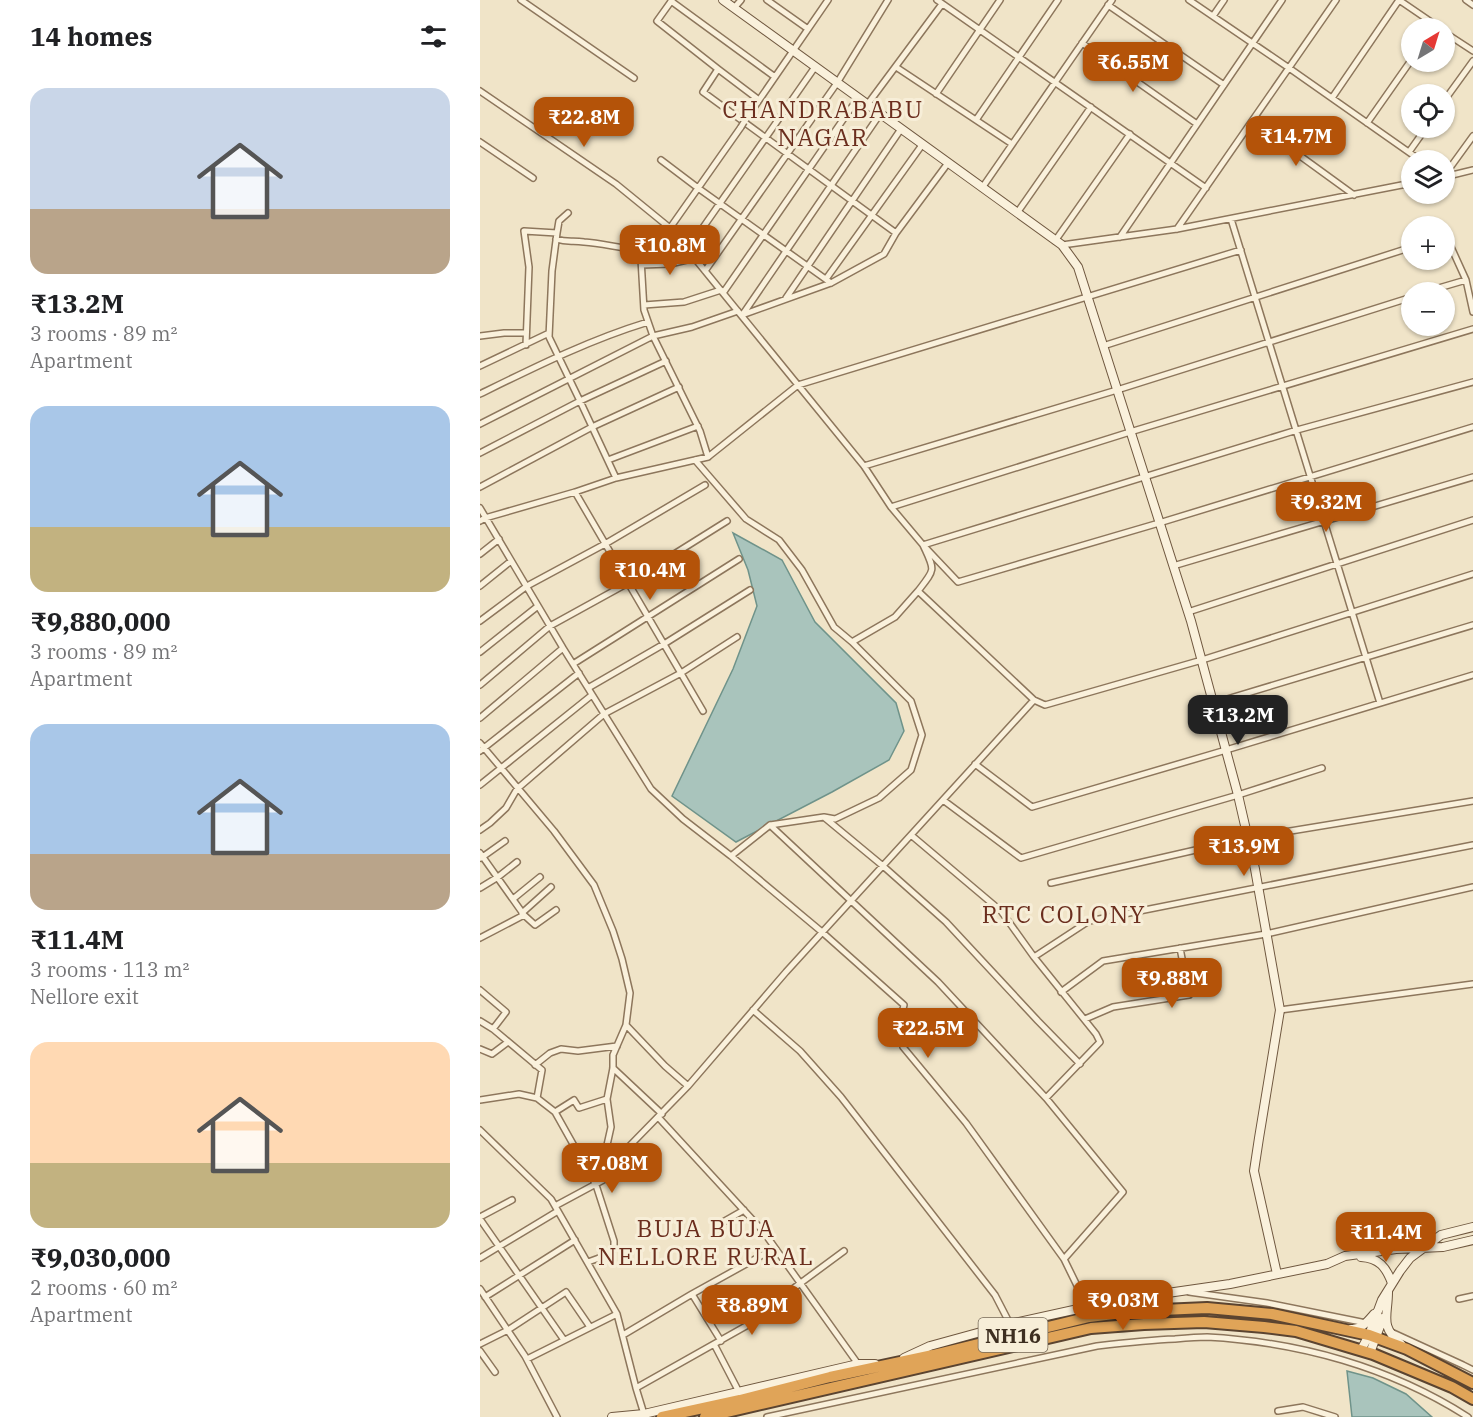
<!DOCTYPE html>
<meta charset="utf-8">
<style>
body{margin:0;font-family:"IBM Plex Serif",serif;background:#f6f6f6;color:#202124;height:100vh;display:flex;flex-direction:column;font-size:22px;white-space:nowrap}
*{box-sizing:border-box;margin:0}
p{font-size:20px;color:#757577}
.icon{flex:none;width:33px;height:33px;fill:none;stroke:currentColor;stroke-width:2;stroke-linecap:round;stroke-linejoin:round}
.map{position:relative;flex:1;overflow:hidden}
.panel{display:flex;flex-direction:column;background:#fff;width:480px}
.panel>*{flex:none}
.needle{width:39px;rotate:38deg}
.controls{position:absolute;left:921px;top:18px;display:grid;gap:12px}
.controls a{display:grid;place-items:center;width:54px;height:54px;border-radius:50%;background:#fff;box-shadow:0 2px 4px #0004;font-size:30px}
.price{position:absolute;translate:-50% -51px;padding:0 14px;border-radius:12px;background:#b45309;color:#fff;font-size:20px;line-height:39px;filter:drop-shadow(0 2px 3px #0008)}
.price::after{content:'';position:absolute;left:50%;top:36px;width:18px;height:14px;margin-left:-9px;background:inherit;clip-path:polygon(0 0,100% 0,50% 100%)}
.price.selected{background:#222;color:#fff}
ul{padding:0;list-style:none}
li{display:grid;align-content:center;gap:12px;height:318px;padding:0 30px}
li span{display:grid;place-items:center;height:186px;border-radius:18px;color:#555}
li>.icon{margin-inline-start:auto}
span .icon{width:108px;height:108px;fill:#fffc;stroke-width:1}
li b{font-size:26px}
h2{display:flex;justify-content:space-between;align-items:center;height:72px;padding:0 30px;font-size:26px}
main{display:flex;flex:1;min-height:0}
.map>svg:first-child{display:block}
.water{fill:#a9c4bc;stroke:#6f938a;stroke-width:1.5}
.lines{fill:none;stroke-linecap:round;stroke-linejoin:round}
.street-casing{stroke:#8d765c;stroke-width:8}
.secondary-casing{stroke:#6f573f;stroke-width:10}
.highway-casing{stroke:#5b4430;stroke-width:14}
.street{stroke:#faf1dc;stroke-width:5}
.secondary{stroke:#faf1dc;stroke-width:8}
.highway{stroke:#e0a458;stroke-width:10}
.street-bridge-casing{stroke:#8d765c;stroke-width:8;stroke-linecap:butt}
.street-bridge{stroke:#faf1dc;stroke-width:5}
.labels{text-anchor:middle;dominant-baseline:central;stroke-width:6;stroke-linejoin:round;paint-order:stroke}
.shield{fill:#f7eed8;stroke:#756857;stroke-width:1.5}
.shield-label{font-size:20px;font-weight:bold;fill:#3d2e20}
.quarter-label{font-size:24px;letter-spacing:1.5px;fill:#6b2e1e;stroke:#f7eed8}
</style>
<main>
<section class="panel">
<h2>14 homes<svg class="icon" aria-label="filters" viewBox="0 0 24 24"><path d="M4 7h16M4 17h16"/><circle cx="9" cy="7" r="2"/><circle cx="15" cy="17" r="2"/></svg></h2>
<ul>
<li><span style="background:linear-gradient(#c9d6e8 65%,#b9a48a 0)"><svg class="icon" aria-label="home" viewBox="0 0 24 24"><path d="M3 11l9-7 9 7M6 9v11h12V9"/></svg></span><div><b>₹13.2M</b><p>3 rooms · 89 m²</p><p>Apartment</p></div></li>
<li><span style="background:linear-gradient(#a9c7e8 65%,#c2b280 0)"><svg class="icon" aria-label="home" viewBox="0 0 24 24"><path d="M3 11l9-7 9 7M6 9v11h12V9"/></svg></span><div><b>₹9,880,000</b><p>3 rooms · 89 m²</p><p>Apartment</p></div></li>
<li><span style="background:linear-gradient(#a9c7e8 70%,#b9a48a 0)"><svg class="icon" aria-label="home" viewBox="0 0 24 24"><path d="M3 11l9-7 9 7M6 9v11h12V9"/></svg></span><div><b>₹11.4M</b><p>3 rooms · 113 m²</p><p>Nellore exit</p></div></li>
<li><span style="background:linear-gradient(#ffd9b3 65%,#c2b280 0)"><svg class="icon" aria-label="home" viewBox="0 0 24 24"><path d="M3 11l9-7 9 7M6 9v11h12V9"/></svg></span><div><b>₹9,030,000</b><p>2 rooms · 60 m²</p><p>Apartment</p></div></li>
</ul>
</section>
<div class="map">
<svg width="993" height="1417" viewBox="0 0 993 1417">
<rect width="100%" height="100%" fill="#f0e4c8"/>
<path class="water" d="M253,533l49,27 33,62 81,81 8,28 -15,29 -57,32 -96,50 -64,-46 61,-127 24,-63 -9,-36z
M867,1371l26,7 33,16 26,23h-80z"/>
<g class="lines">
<g class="street-casing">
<path id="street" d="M41,0l113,78
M192,0l-15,21 61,48 -15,23 193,141
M287,0l41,29
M457,0l269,188
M709,0l100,68 131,92
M919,0l41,28
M986,0l7,5
M191,1l104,76
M628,5l116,80
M254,8l7,-8
M733,16l11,-16
M964,32l29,19
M602,43l115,81
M416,67l116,77
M238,69l41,31
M0,91l136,93 54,44
M456,94l64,-94
M852,98l67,-98
M964,101l29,-40
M387,105l75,-101
M496,120l82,-120
M772,121l102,74
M264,122l84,-122
M887,123l45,-64
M261,127l-71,101 194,238 27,41 32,38 35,37 201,-59 314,-96
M0,142l53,36
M929,152l17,-24
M181,160l37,28 133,95
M964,176l29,-40
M964,177l29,-7
M502,188l130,-188
M88,213l-9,8 -2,12 -5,38 -3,66 31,64 86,-40
M537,213l74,-106
M751,219l149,484
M697,229l159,-229
M964,236h2l20,44 7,32
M640,237l162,-237
M76,239c12,4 16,1 28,3 19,1 37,7 57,8
M575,241l75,-107
M582,245l115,-16 235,-46
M208,249l127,-182
M162,265l28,-1 25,-6
M225,271l132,-188 51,-83
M346,279l96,-134
M945,292l41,-12
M243,293l135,-195
M306,298l115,-169
M164,305l40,-3 37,-12
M263,314l137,-200
M262,315l89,-32 53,-29 12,-21 52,-70
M0,336l24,-3h22
M46,345l3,-78 -5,-36 33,2
M623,346l309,-99
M0,366l69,-33
M993,382l-176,48 -374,115c12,26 13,23 -5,46l116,109 11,5 157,-45 271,-86
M0,394c55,-27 109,-54 168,-72
M0,424l173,-88 39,-9 46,-16
M0,453l100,-52 36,77
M228,457l90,-72 443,-135
M128,460l90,-34
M215,460l51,59 33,21 23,30 32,57 18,15
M384,466l253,-76 295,-93
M0,487l112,-60 87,-40
M95,492l128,219
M411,507l239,-75 343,-103
M0,508l83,140 88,141 32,30 48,37 91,76 82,73 -5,20 4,22 63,76 98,136 24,49
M0,521l5,-3 90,-26 41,-14 92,-21 -8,-26 -47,-95 -9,-26 -4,-68 33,-10
M0,554l19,-15
M693,566l300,-89
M0,586l31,-25
M708,612l285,-92
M0,621l47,-35 78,-42 100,-59
M0,652l58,-46
M93,664l166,-105
M0,685l70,-59 78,-43 99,-62
M108,688l76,-44 86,-54
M734,703l259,-78
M0,718l83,-70
M0,743l74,88 40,54 19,46 9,28 8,34 -4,32 -13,30v13l-6,31
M0,751l99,-78
M495,764l57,43 194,-57 247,-75
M0,785l112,-90
M463,800l78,58 217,-63 84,-27
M345,818l58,48 63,56 92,99 42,43
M290,825l168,157 108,116 77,94 -59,67
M0,830l10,-7 16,-15 11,-19 87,-75 77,-41 56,-36
M431,835l90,76 33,46 62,77 4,8 -54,56
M0,853l44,62 11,10 21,-15
M251,856l39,-31 54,-8 11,2 44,-21 32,-28 11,-35 -11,-34 -59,-59 43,-25 23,-26
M1,858l24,-17
M571,883l197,-45 225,-37
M0,888l18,-11 19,-15
M33,899l27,-22
M42,913l29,-26
M0,938l44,-23
M554,957l55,-36 384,-76
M0,990l26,22 -13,17
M581,992l42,-31 163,-27 207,-47
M273,1010l47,41 41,46 154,198 15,29
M800,1010l193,-26
M605,1019l28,-12 76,-12 -9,-47
M0,1021l13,8 49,41 -5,28
M146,1025l39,41 23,20
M0,1049l12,5 16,-12
M55,1065l15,-12 11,-4 17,2 39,-5
M133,1068l49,46
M0,1100l39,-6 18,4 18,14 19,-12 5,8 28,-9 4,28 -6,27 3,14 80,-82 98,-114 248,-272
M75,1112l41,73 18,56v7l-4,6 -22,8
M178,1117l105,114 95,133
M0,1130l71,69 66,115 -90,45
M75,1206l52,-28 1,-10
M0,1217l32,-17
M0,1219l84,121
M236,1226l28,-16
M0,1258l78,-47
M0,1289l45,67 32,61
M709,1292l78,11 99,20
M212,1294l29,47
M5,1297l90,-57
M979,1299l14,-3
M137,1314l19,74 8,26
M911,1332l72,33 10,5
M143,1335l69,-41 83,-46
M0,1344l28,-14 58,-38 24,35
M234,1344l25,48
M0,1351l15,21
M156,1388l142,-80 1,-9 65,-48
M798,1411l25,-4 32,10
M287,1417l330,-71c26,-3 52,-6 78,-7 11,-1 22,-2 32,-2 92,5 183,30 261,80"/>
</g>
<g class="secondary-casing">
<path id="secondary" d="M243,0l339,245 16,22 113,354 47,174 17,74 25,141 -21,128 -5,33 23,103
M881,1257c18,1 25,10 31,26
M908,1292c0,24 -9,34 13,52
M871,1329c10,1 17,-8 23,-15
M881,1350l8,-15 13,-35 18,-29 10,-13 31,-23 32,-8
M890,1353l13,-35
M424,1358l26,-12 80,-22 109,-24 111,-16 97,-20 18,-8 51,-7 47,-2 30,-7
M132,1417l32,-3 214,-50h17"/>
</g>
<g class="highway-casing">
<path id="highway" d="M182,1417l78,-17 90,-23 103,-22 156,-38 50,-6 68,-3 65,6 97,21 38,14 66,34
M225,1417l386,-89 53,-4 60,-2 60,5 32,4 77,23 79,33 21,12"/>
</g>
<use href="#street" class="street"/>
<use href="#secondary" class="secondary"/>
<use href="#highway" class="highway"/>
<g class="street-bridge-casing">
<path id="street-bridge" d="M261,127l3,-5"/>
</g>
<use href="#street-bridge" class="street-bridge"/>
</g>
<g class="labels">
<rect class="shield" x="498.5" y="1318" width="69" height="34" rx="4.5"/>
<g class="shield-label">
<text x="533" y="1335">NH16</text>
</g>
<g class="quarter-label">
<text x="343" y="109">CHANDRABABU<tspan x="343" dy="28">NAGAR</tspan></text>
<text x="584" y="914">RTC COLONY</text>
<text x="226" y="1228">BUJA BUJA<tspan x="226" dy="28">NELLORE RURAL</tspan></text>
</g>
</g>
</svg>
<div class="controls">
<a><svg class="needle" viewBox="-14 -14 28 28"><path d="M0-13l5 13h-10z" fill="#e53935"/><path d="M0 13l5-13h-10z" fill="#757577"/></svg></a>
<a><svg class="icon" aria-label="locate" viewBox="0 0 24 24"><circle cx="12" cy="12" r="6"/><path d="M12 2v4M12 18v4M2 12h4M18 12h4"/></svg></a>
<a><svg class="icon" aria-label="layers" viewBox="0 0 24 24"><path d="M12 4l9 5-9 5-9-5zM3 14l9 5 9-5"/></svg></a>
<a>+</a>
<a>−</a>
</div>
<b class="price" style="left:653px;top:93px">₹6.55M</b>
<b class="price" style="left:104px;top:148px">₹22.8M</b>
<b class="price" style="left:816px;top:167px">₹14.7M</b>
<b class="price" style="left:190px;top:276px">₹10.8M</b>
<b class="price" style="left:846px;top:533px">₹9.32M</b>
<b class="price" style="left:170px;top:601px">₹10.4M</b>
<b class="price selected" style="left:758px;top:746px">₹13.2M</b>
<b class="price" style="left:764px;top:877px">₹13.9M</b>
<b class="price" style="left:692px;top:1009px">₹9.88M</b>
<b class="price" style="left:448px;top:1059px">₹22.5M</b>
<b class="price" style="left:132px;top:1194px">₹7.08M</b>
<b class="price" style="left:906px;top:1263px">₹11.4M</b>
<b class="price" style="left:643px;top:1331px">₹9.03M</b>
<b class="price" style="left:272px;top:1336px">₹8.89M</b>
</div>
</main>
